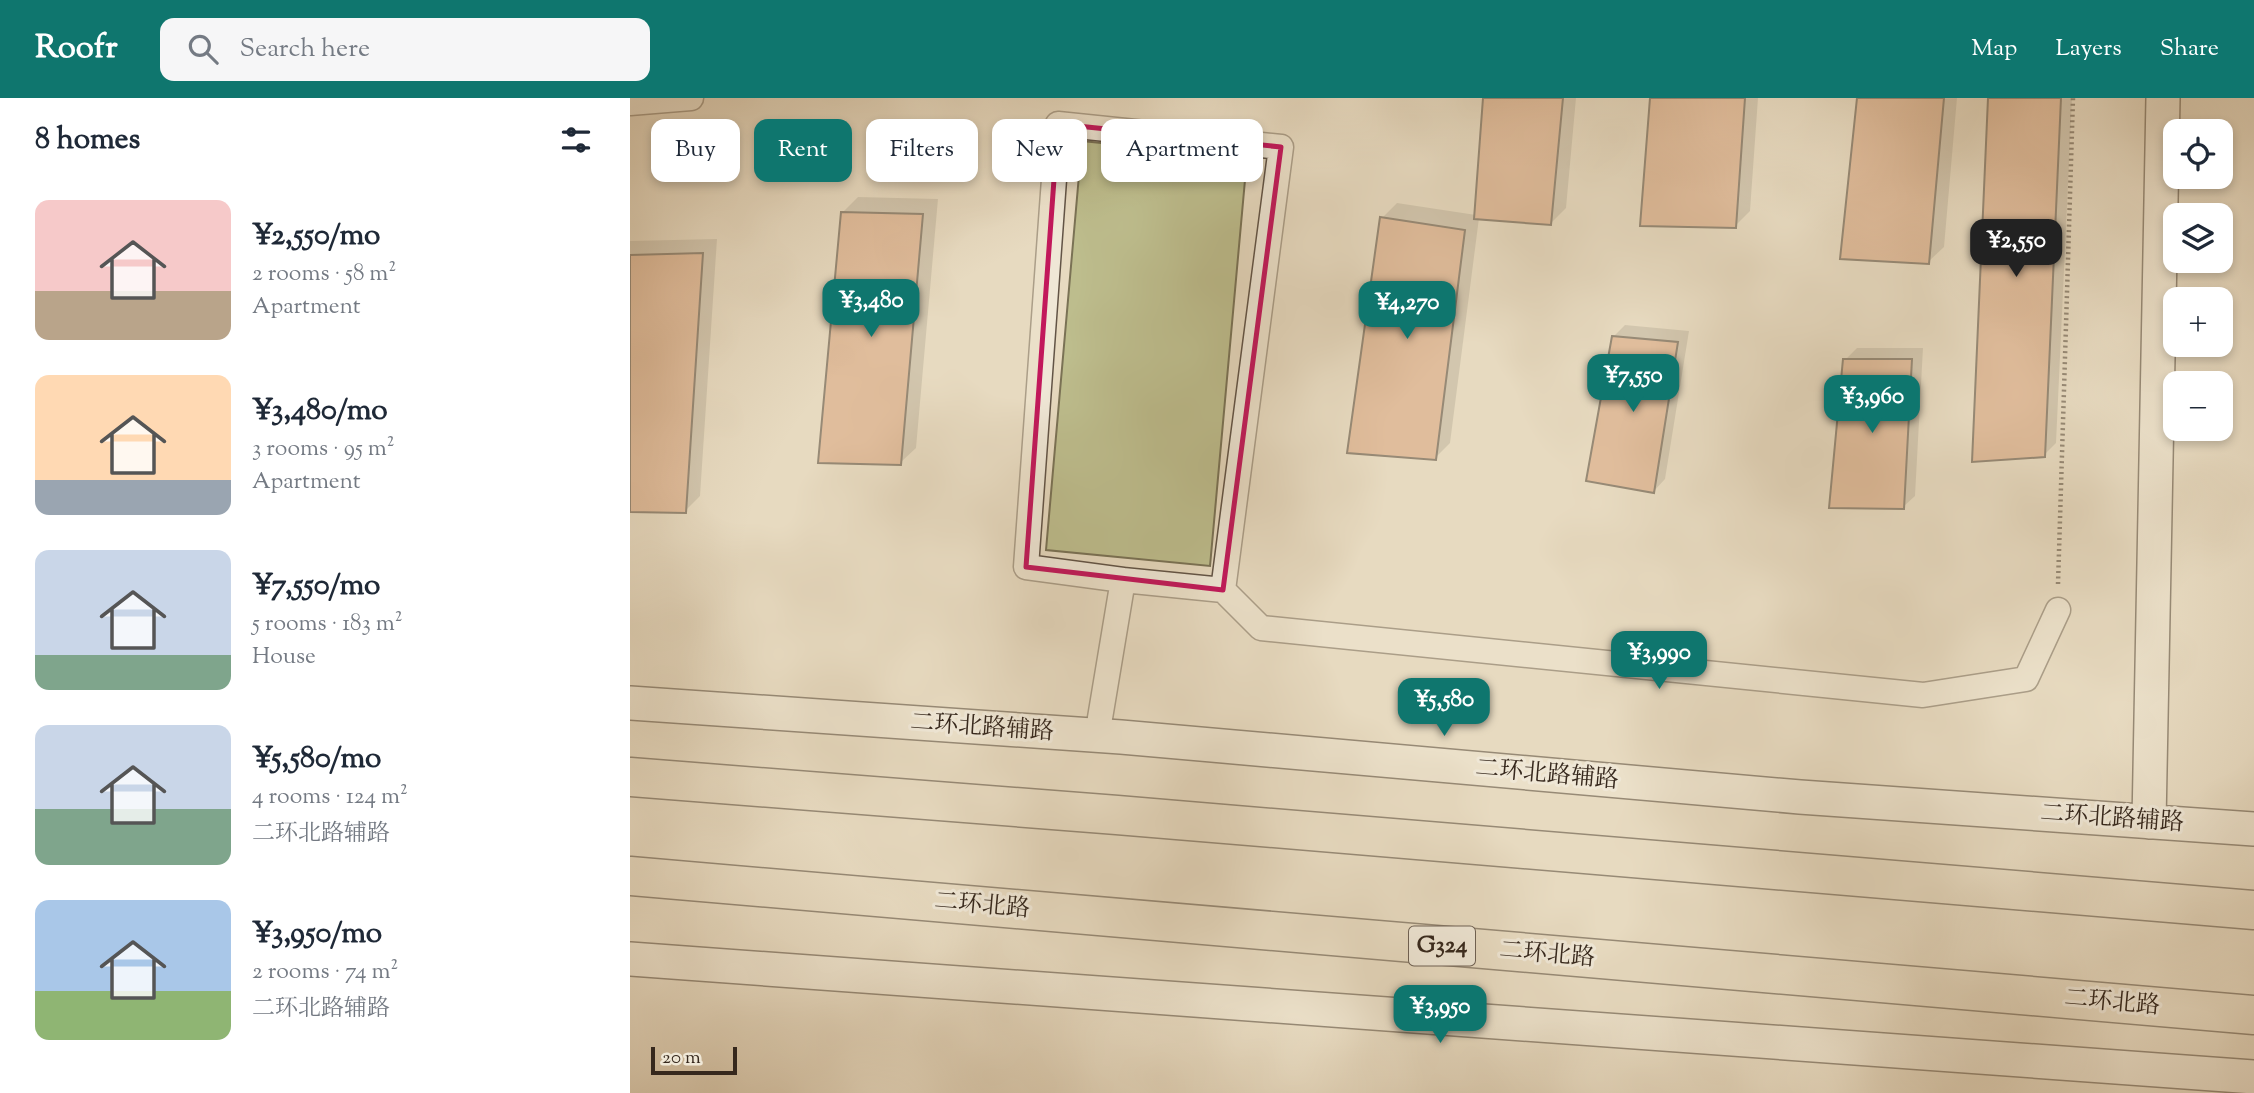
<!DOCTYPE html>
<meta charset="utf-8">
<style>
body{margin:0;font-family:"Sorts Mill Goudy","Noto Serif SC",serif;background:#f6f6f7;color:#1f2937;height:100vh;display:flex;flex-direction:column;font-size:26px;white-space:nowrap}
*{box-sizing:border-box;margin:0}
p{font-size:23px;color:#747a83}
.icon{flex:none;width:38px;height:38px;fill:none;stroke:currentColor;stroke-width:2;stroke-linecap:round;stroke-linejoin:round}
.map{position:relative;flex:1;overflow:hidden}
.details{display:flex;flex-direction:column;background:#fff;width:630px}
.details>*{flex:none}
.guide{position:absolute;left:21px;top:21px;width:665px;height:63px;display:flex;gap:14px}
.buttons{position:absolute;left:1533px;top:21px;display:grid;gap:14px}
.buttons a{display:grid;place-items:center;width:70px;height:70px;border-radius:14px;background:#fff;box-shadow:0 4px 10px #0003;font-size:35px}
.scale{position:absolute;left:21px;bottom:18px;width:86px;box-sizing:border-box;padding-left:7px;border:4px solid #36281d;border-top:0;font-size:19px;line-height:24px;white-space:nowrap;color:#36281d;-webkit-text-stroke:5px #efe7d6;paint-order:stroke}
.price{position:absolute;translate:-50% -60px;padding:0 16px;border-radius:14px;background:#0f766e;color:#fff;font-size:23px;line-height:46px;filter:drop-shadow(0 2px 4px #0008)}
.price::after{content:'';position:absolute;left:50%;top:42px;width:21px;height:16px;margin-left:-10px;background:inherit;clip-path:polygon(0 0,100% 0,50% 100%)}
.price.selected{background:#222;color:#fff}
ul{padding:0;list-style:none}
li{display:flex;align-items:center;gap:21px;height:175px;padding:0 35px}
li span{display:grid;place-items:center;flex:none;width:196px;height:140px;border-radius:14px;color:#555}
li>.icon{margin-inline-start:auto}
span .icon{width:84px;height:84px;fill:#fffc;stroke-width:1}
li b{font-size:30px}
h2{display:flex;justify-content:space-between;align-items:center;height:84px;padding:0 35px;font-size:30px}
.chip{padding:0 24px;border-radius:14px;background:#fff;box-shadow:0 4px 10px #0003;font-size:24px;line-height:63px}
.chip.selected{background:#0f766e;color:#fff}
header{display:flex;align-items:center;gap:42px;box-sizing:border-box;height:98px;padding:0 35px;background:#0f766e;color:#fff}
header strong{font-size:33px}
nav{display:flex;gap:38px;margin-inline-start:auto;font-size:24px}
.search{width:490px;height:63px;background:#f6f6f7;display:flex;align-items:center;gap:18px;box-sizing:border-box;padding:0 24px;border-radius:14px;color:#747a83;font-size:26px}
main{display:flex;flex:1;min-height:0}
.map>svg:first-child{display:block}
.green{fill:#bdbd8d;stroke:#7a7255;stroke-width:2}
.shadow{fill:#0003}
.building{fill:#d79971;stroke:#36281d;stroke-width:2}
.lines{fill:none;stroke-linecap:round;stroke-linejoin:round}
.street-casing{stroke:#625446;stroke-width:27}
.secondary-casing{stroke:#36281d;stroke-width:36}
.highway-casing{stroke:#36281d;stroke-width:41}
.path{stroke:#36281d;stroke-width:4.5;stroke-dasharray:2 3.5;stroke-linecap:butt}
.street{stroke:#efe7d6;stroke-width:24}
.secondary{stroke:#efe7d6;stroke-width:33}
.highway{stroke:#e7dac0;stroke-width:38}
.marked{fill:none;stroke:#c2185b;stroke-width:5;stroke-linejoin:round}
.labels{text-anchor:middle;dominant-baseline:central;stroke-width:6;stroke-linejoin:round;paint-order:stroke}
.shield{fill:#efe7d6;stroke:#6e6154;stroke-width:2}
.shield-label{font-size:23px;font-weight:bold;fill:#36281d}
.street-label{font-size:24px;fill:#36281d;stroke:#efe7d6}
</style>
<header>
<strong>Roofr</strong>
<div class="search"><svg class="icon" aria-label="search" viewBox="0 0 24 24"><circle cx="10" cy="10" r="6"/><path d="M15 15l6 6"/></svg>Search here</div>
<nav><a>Map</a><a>Layers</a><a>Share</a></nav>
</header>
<main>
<section class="details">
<h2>8 homes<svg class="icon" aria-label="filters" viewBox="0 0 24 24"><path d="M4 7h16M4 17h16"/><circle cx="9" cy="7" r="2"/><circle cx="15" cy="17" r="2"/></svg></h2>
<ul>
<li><span style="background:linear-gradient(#f6c9c9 65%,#b9a48a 0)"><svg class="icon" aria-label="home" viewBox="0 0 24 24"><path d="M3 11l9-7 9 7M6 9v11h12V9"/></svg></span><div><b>¥2,550/mo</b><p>2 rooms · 58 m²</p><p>Apartment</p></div></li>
<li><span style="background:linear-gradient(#ffd9b3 75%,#9aa5b1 0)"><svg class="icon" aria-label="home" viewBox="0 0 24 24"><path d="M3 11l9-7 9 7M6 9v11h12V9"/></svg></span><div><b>¥3,480/mo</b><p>3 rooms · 95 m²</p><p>Apartment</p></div></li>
<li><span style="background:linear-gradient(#c9d6e8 75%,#7fa58c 0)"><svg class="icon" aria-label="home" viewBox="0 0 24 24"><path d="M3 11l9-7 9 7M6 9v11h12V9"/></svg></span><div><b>¥7,550/mo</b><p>5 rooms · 183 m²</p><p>House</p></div></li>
<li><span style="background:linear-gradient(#c9d6e8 60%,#7fa58c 0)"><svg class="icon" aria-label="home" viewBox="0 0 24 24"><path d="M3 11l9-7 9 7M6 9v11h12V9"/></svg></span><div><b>¥5,580/mo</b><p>4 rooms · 124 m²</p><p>二环北路辅路</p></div></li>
<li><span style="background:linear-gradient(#a9c7e8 65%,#8fb573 0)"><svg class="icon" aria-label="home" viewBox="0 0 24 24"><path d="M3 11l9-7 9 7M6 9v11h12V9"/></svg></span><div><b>¥3,950/mo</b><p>2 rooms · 74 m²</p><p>二环北路辅路</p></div></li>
</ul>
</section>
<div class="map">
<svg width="1624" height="995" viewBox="0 0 1624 995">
<rect width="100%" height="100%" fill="#e7dac0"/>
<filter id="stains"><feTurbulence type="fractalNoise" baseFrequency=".00286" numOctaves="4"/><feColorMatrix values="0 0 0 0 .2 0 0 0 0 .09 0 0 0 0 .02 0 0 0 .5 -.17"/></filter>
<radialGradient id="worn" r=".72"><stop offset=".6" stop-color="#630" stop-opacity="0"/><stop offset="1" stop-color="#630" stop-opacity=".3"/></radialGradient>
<path class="green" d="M452,43l165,17 -37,408 -164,-16z"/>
<path class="shadow" d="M855,0h91l-10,110 -15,15 -72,-5 -29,225 -15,15 -53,-240 15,-15 79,12z
M1022,0h106l-8,113 -15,15z
M1228,0h99l-13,149 -16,15z
M1360,0h82l-16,345 -12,12z
M228,99l80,2 -22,249 -16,15 -58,-250z
M87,141l-17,257 -15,15 -55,-1v-269z
M995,227l64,6 -24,148 -11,12 -41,-154z
M1227,250h66l-8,148 -12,11 -58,-147z"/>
<path class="building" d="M853,0h80l-12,127 -77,-6z
M1020,0h95l-9,130 -96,-2z
M1227,0h87l-15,166 -89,-5z
M1358,0h73l-16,359 -73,5z
M211,114l82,2 -22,251 -83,-2z
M750,119l85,13 -29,230 -89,-7z
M73,155l-17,260 -56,-1v-257z
M982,238l66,6 -24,151 -68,-12z
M1213,261h69l-8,150 -75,-1z"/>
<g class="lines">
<g class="street-casing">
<path id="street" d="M0,5l61,-5
M593,492l38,38 662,67 103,-16 32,-69
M467,638l26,-156 100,10 58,-443 -223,-23 -32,443 97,13"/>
</g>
<g class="secondary-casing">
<path id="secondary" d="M0,605l491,34 679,60 454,32
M1519,724l14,-724
M0,861l1624,118"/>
</g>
<g class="highway-casing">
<path id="highway" d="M0,679l487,38 1137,95
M0,778l1624,139"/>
</g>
<path class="path" d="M1428,486l15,-486"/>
<use href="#street" class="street"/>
<use href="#secondary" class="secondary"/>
<use href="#highway" class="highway"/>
</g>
<path d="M0 0H1624V995H0ZM428,26l223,23 -58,443 -197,-23z" fill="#e7dac0" fill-opacity=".55" fill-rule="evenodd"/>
<path class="marked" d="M428,26l223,23 -58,443 -197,-23z"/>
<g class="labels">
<rect class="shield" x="779" y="828.5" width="66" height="39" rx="5"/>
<g class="shield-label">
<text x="812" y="848">G324</text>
</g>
<g class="street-label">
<text transform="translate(352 630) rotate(4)">二环北路辅路</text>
<text transform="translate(917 677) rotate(5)">二环北路辅路</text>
<text transform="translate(1482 721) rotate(4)">二环北路辅路</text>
<text transform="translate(352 808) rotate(5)">二环北路</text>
<text transform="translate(917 857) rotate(5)">二环北路</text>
<text transform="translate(1482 905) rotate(5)">二环北路</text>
</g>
</g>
<rect width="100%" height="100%" filter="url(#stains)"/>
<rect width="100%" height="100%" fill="url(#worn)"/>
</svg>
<div class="buttons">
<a><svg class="icon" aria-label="locate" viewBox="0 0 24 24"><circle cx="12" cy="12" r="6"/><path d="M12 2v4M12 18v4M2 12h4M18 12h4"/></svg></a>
<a><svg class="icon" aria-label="layers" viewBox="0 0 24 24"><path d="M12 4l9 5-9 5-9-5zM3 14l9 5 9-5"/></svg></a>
<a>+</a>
<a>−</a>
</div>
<div class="scale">20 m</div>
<b class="price selected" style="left:1386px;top:181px">¥2,550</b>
<b class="price" style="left:241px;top:241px">¥3,480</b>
<b class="price" style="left:777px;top:243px">¥4,270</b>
<b class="price" style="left:1003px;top:316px">¥7,550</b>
<b class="price" style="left:1242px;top:337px">¥3,960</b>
<b class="price" style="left:1029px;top:593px">¥3,990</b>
<b class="price" style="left:814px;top:640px">¥5,580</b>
<b class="price" style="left:810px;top:947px">¥3,950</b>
<div class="guide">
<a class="chip">Buy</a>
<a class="chip selected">Rent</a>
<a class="chip">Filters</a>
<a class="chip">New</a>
<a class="chip">Apartment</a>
</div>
</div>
</main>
